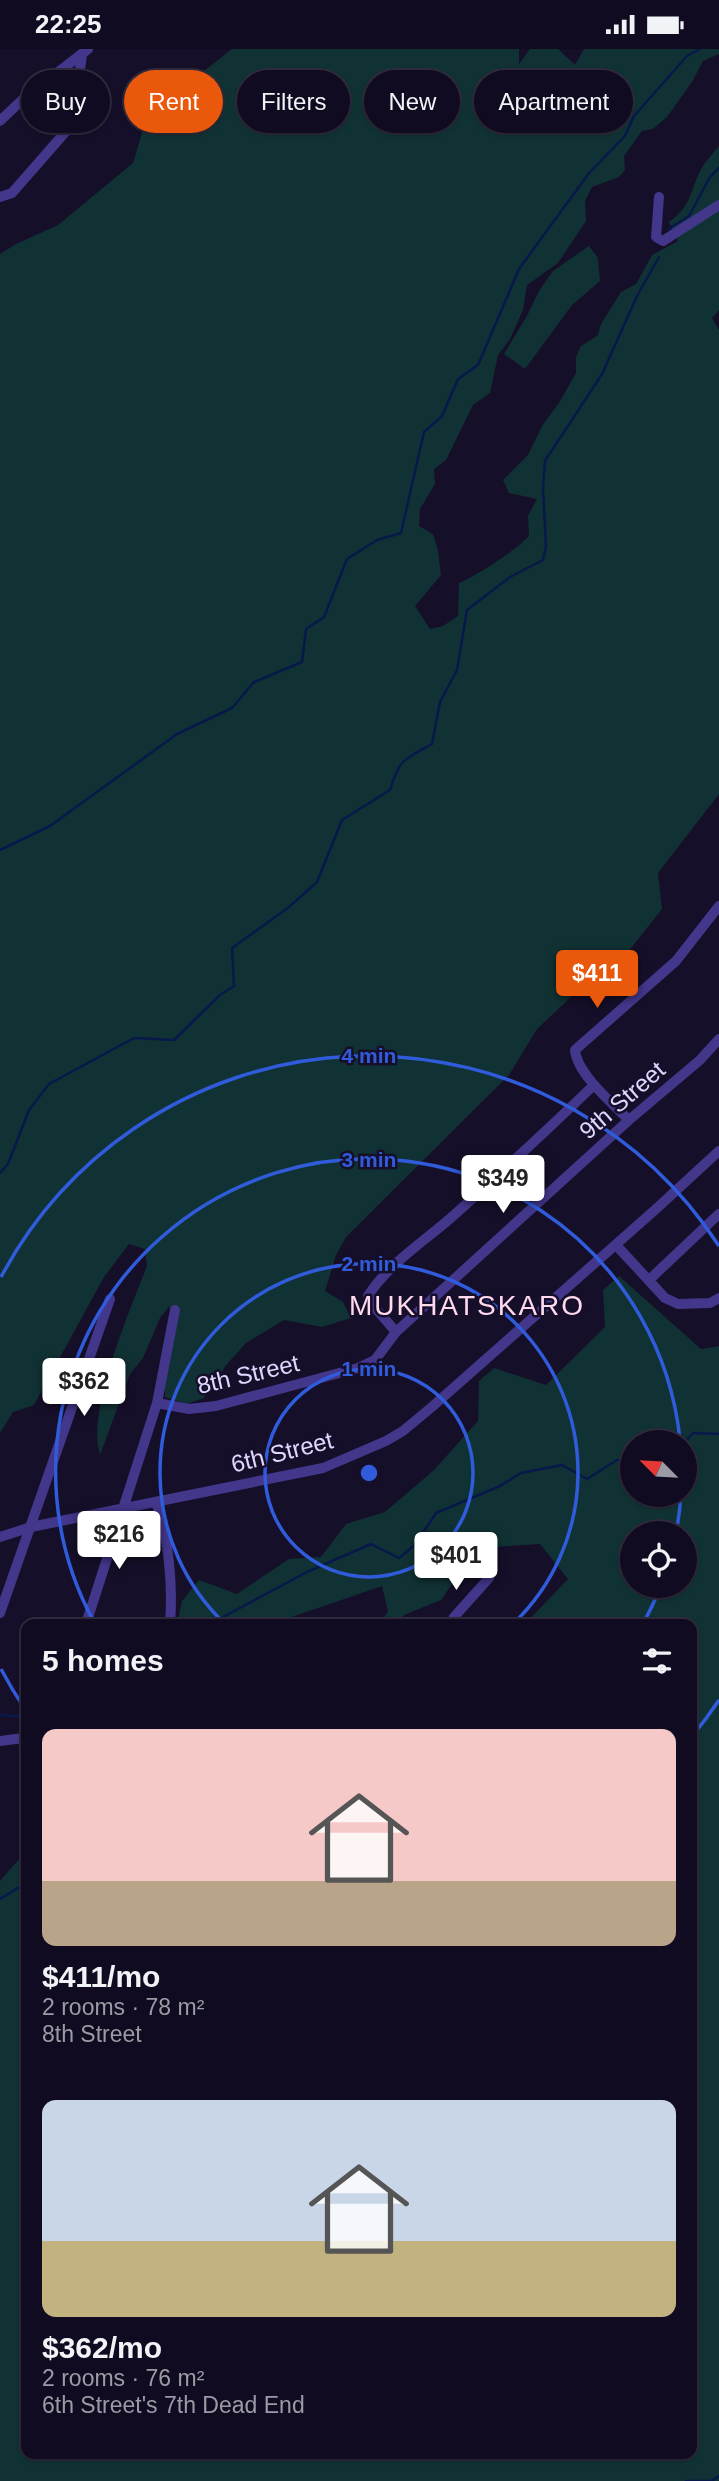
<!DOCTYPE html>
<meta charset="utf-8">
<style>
body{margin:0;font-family:Arial,sans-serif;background:#191429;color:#f1f3f6;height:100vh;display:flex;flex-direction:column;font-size:26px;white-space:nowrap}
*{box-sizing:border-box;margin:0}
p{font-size:23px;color:#9c9ba5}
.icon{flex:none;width:38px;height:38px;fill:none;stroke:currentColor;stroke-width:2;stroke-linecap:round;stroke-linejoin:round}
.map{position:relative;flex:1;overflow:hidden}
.sheet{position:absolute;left:21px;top:1570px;width:676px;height:840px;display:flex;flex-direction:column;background:#100b20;border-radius:14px;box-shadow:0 2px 5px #0004,0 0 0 2px #302b3e}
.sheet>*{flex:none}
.banner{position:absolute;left:21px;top:21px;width:677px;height:63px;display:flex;gap:14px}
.needle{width:46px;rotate:294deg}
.controls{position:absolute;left:620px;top:1381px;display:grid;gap:14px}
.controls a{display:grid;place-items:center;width:77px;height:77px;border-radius:50%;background:#100b20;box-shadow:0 2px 5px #0004,0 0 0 2px #302b3e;font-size:35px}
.price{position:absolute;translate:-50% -60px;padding:0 16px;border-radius:7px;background:#fff;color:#222;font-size:23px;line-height:46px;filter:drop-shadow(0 2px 4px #0008)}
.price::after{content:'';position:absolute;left:50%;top:42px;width:21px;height:16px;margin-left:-10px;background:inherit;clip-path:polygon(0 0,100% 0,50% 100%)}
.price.current{background:#ea580c;color:#fff}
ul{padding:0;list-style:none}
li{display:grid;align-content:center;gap:14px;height:371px;padding:0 21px}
li span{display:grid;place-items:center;height:217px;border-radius:14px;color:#555}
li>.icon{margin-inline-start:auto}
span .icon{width:126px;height:126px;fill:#fffc;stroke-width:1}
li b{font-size:30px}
h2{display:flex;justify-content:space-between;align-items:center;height:84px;padding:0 21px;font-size:30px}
.pill{padding:0 24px;border-radius:32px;background:#100b20;box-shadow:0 2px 5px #0004,0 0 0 2px #302b3e;font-size:24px;line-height:63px}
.pill.current{background:#ea580c;color:#fff}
.status{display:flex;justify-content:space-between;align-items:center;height:49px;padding:0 35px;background:#100b20;direction:ltr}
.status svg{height:19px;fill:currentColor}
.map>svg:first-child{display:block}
.green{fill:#113234;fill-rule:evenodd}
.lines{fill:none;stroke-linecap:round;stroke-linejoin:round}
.stream{stroke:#07194a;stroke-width:2.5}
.minor{stroke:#43378b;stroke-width:10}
.ring{fill:none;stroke:#305cdc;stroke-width:3.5}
.labels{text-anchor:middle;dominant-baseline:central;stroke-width:5;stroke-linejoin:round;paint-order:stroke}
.street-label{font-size:24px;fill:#e0d7ff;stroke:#160f2a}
.quarter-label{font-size:28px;letter-spacing:2px;fill:#ffd9ed;stroke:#160f2a}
.centre{fill:#305cdc;stroke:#160f2a;stroke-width:3.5}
.ring-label{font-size:21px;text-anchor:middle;font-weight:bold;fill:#305cdc;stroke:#160f2a;stroke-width:5;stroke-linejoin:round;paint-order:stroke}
</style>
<div class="status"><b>22:25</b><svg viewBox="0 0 49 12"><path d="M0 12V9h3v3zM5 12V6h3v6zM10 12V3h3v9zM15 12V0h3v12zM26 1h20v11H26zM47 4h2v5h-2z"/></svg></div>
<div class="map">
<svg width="719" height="2432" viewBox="0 0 719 2432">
<rect width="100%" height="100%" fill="#160f2a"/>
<path class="green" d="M232,0h287v15l11,-15h28l17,16 9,-16h135v5l-16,7 -11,21 -25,35 -14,12 -11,2 -18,25 1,14 -6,7 -27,10 -7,14 1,20 -28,42 -31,22 -4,25 -13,29 -12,16 -8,38 -17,12 -27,55 -12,9 1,15 -15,25 -1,17 14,8 5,17 3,24 -26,31 15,23 13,-3 15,-10 1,-33c20,-9 56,-32 70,-47l-1,-20 9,-17 -28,-6 -6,-13 25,-25 14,-29 17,-23 17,-30v-16l5,-11 17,-11 3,-11 20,-32 15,-8 16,-29 26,-14 -9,-19c22,-15 21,-31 32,-53 5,-8 12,-16 18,-23v164l-7,8 7,12v464l-61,79 4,36 -50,63 -22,7 -53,50 -28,46 -163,162 -10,18 -11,36 18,11 8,16 -29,9 -38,-7 -38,23 -19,21 -23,34 -17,6 -22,-7v-18l14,-63 -10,-9 -9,11 -17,40 -13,16 -30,81c-14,-44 30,-145 47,-189l-2,-17 -16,-5 -25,33 -70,128 -21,7 -13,21v-1179l16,-10 42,-19 75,-62 14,-47z
M589,197l9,12 2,23 -28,24 -47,64 -21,-15 24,-40 11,-23 14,-20z
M619,1227l82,73 18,-3v1135h-719v-600l26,-30v602h665v-829h-166l43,-45 -28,-35 -63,4 -36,52 -37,15 -6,9h-18l8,-13 -6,-25 -99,34 -5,4h-101l5,-23 17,-21 38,14 52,-35 32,-2 25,-33 39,-12 49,-42 44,-49 1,-40 15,-13 52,17 59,-58 -2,-37zM632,1393h52v53h-52zM632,1484h52v52h-52z"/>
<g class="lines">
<path class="stream" d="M668,180l21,-13 21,-39 9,-9
M0,801l50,-24 127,-92 55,-26 22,-26 48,-20 4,-33 18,-12 23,-58 30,-19 24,-7 23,-101 18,-16 16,-37 20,-14 41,-96 70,-96 36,-37 9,-20 53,-60 13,-7
M0,1124l8,-9 21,-54 20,-26 85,-46 40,2 46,-45 14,-9 -2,-38 57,-41 28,-25 25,-62 48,-30c10,-32 13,-30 42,-46l8,-42 17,-32 10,-60 43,-33 33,-17 3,-13 -3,-59 2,-27 57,-87 36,-80 21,-37
M684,1394l9,-10 26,1
M218,1575l5,-7 84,-45 64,-28 28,14 16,-13 21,-32 64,-27 21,-13 41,-8 25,14 30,-19h15
M0,1666l26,2
M0,1850l26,-16
M686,2432h26l7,-5"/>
<path class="minor" d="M0,72l21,-20 67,-52
M0,148l12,-4 56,-64 7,-20 7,-55
M659,148l-3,40 7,4 56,-36
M629,1071c-16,-16 -52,-46 -54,-70l101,-89 43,-55
M616,1196l49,53 13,6 32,-1 9,-5
M649,1231l70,-66
M396,1283l-25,-29 -3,-7c20,-32 57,-55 85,-80 48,-43 95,-87 141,-131
M157,1354l32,6 27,-3 142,-38 17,-8 21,-28 233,-212 71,-60 19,-21
M156,1453c13,37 17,83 14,122
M0,1488l31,-10 292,-59 63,-27 17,-10 30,-25 223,-197 63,-58
M0,1564l110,-314
M86,1575l71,-221 18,-93
M451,1575l3,-7 35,-39
M0,1692l23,-3 3,26"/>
</g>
<g class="ring">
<circle cx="369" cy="1424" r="104"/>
<path d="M224 1574A209 209 0 1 1 514 1574"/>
<path d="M681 1446A313 313 0 0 1 676 1484M660 1539A313 313 0 0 1 644 1573M94 1573A313 313 0 1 1 680 1391"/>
<path d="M719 1651A417 417 0 0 1 693 1686M25 1660A417 417 0 0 1 1 1620M1 1228A417 417 0 0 1 719 1197"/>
</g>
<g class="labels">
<g class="street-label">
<text transform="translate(622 1051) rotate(-41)">9th Street</text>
<text transform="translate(248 1325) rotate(-13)">8th Street</text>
<text transform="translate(282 1403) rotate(-14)">6th Street</text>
</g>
<g class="quarter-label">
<text x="467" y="1256">MUKHATSKARO</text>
</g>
</g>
<circle cx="369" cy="1424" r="10" class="centre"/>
<g class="ring-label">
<text x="369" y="1014">4 min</text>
<text x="369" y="1118">3 min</text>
<text x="369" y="1222">2 min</text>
<text x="369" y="1327">1 min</text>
</g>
</svg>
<div class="controls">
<a><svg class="needle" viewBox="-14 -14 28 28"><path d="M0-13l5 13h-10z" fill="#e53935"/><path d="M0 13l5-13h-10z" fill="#9c9ba5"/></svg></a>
<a><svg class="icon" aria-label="locate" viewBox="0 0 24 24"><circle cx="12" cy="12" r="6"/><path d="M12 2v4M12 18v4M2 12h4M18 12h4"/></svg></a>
</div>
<b class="price current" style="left:597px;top:961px">$411</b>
<b class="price" style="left:503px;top:1166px">$349</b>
<b class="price" style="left:84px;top:1369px">$362</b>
<b class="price" style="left:119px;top:1522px">$216</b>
<b class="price" style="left:456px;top:1543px">$401</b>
<div class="banner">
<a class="pill">Buy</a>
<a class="pill current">Rent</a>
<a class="pill">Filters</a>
<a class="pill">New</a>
<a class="pill">Apartment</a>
</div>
<section class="sheet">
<h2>5 homes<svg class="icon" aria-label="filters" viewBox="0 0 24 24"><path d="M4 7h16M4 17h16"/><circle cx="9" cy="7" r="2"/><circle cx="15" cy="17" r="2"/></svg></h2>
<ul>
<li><span style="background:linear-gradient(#f6c9c9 70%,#b9a48a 0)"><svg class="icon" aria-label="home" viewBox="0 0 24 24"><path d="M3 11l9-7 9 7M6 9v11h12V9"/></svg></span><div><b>$411/mo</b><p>2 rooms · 78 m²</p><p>8th Street</p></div></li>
<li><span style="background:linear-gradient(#c9d6e8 65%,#c2b280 0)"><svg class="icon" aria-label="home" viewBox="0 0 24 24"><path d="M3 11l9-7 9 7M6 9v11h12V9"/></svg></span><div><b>$362/mo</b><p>2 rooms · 76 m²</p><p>6th Street's 7th Dead End</p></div></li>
</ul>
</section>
</div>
